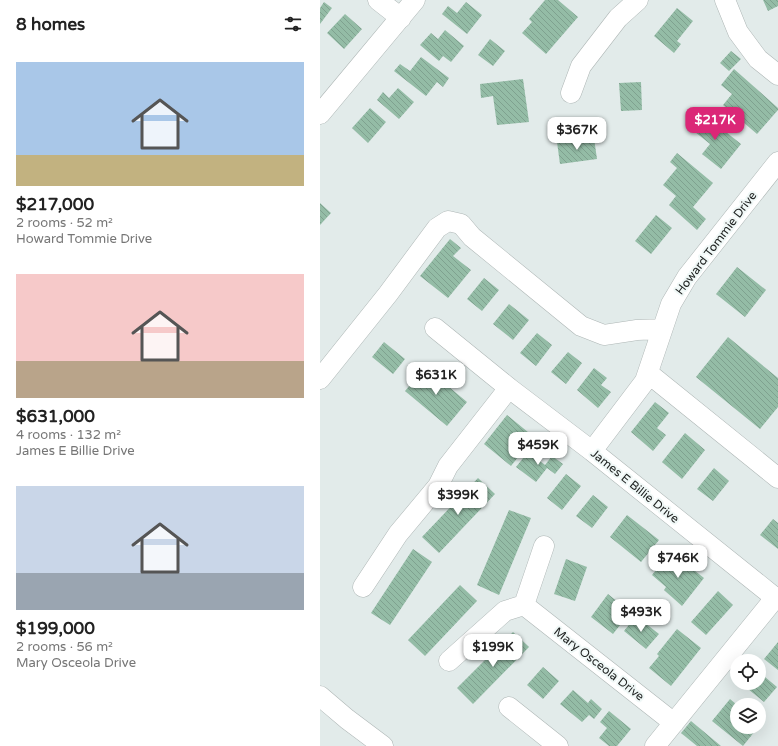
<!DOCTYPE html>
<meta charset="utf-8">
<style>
body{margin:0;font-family:"Varela Round",sans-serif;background:#f2f2f2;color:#222;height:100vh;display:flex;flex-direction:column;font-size:15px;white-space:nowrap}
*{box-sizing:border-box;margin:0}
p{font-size:13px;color:#767676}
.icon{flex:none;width:22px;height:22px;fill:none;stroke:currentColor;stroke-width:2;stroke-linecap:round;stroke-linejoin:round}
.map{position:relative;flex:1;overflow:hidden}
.side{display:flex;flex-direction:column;background:#fff;width:320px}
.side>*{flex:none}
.tools{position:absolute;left:410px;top:654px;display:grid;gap:8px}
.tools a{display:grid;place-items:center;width:36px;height:36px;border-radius:50%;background:#fff;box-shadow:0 4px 16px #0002;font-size:20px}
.price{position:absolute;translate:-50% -34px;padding:0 9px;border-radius:8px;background:#fff;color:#222;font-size:13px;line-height:26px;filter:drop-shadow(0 1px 2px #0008)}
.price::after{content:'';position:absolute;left:50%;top:24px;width:12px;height:9px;margin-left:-6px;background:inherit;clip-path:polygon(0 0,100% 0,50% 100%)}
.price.current{background:#db2777;color:#fff}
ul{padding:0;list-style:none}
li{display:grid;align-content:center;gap:8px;height:212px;padding:0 16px}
li span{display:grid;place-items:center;height:124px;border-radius:0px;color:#555}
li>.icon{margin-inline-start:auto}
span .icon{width:72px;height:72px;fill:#fffc;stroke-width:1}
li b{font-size:17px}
h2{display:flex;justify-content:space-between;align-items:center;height:48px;padding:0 16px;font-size:17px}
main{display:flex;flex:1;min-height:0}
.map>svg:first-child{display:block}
.building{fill:url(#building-back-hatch)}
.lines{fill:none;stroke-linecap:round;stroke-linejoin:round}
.minor-casing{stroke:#aeb6b5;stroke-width:21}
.minor{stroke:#fff;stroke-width:20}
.labels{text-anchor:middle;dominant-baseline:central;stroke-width:4;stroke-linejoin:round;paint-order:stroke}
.street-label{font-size:12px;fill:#212423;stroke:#f0f8f7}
</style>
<main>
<section class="side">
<h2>8 homes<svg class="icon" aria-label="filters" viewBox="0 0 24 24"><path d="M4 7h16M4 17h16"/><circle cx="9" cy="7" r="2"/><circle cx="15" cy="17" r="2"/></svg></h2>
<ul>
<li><span style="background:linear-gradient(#a9c7e8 75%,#c2b280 0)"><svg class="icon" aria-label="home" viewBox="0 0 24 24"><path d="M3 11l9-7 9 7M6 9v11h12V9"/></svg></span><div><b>$217,000</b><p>2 rooms · 52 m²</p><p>Howard Tommie Drive</p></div></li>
<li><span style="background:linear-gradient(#f6c9c9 70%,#b9a48a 0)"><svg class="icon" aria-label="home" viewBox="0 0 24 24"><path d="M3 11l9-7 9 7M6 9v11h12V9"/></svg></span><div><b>$631,000</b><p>4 rooms · 132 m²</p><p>James E Billie Drive</p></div></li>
<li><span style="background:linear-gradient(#c9d6e8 70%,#9aa5b1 0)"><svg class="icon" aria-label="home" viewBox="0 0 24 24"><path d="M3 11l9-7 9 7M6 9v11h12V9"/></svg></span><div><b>$199,000</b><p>2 rooms · 56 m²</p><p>Mary Osceola Drive</p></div></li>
</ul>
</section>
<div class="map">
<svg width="458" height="746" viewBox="0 0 458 746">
<defs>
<pattern id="building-back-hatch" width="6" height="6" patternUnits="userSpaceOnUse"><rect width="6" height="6" fill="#94bca6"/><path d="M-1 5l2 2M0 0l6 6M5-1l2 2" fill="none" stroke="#7fa18f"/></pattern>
</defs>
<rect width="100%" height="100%" fill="#e2ebea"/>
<path class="building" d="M225,0h13l20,17 -32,37 -24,-21 10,-11 -3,-3z
M443,0h15v6l-10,5z
M4,2l8,6 -12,16v-16z
M146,2l16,13 -15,19 -25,-20 6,-8 9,7z
M357,8l16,13 -16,20 4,3 -7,9 -20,-17z
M25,14l17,15 -18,20 -17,-16z
M125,30l19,16 -13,16 -8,-6 -4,5 -19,-16 11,-12 7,6z
M170,39l15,12 -12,15 -15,-11z
M411,51l10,8 -12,12 -9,-8z
M101,57l28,21 -6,9 -6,-5 -11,14 -32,-25 6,-7 10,7z
M414,69l44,39v2l-21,24 -34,-29 9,-11 -11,-9z
M203,79l6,43 -32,3 -4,-29 -12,2 -1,-14z
M321,82l1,28 -21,1 -2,-28z
M78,88l16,14 -15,17 -22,-19 6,-8 6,6z
M50,108l16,14 -18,21 -16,-15z
M382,113l39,31 -20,25 -19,-15 8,-10 -20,-16z
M274,138l3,21 -37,5 -3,-22z
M357,153l36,30 -20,24 13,12 -9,11 -28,-25 7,-9 -13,-11 14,-17 -7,-6z
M0,203l11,10 -11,12z
M336,215l16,13 -21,26 -16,-13z
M130,239l11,9 -8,8 18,14 -23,28 -28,-22z
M417,267l29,23 -21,27 -29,-23z
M164,278l15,12 -17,21 -15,-12z
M189,304l20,16 -16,20 -20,-16z
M217,333l15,12 -16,21 -16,-13z
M408,337l50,41v29l-18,22 -64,-52z
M64,342l21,17 -12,15 -21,-17z
M248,352l14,11 -16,21 -15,-12z
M105,367l42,35 -20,24 -42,-35z
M274,368l13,10 -6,7 10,7 -13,16 -21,-18z
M335,402l14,11 -12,15 9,7 -13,16 -22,-19z
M187,415l27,22 -23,29 -27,-22z
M365,433l20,17 -23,29 -20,-17z
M208,452l17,13 7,-9 11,8 -8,10 -8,-6 -11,14 -20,-15z
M394,468l15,13 -16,20 -16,-12z
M246,474l15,12 -19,24 -15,-12z
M158,478l17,16 -56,59 -17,-16z
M273,495l15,12 -16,21 -16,-12z
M189,510l22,8 -32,77 -22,-10z
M307,515l32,25 -18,22 -31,-25z
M453,519l5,4v26l-18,-14z
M93,549l19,13 -42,63 -19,-12z
M352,551l10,9 -3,4 8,7 3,-4 14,11 -22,28 -18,-16 2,-3 -14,-12z
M246,559l21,8 -12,34 -21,-7z
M140,585l17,16 -52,55 -17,-16z
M398,591l15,14 -27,30 -15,-13z
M288,594l16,13 -6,8 6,5 -11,14 -22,-17z
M316,616l23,18 -13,15 -22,-18z
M357,629l24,19 -30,38 -22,-18 10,-12 -2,-2z
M193,632l16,15 -56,57 -16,-16z
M458,642v28l-14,-11z
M223,667l16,14 -16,18 -16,-14z
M439,672l18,15 -13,15 -22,-18 1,-1h16z
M253,690l15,13 3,-4 11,10 -8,10 -5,-4 -7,7 -22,-18z
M410,699l7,6v22h14l4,4 -12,15 -31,-25z
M289,711l22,18 -14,17h-8l-10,-8 8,-10 -7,-6z
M371,721l30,25h-24l-16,-13z"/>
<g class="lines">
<g class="minor-casing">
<path id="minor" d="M58,0l23,18
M405,0l13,32 20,27 20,16
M251,93l10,-27 37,-48 20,-18
M0,114l95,-114
M115,328l74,60 83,63 186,149
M328,373l130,105
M0,379l68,-85 49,-66 11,-7 13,3 11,13 109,89 23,9 33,-5 25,-1
M272,451l53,-70 26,-77 16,-27 91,-115
M43,587l35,-53 40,-48 10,-20 61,-78
M204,605l150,118
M129,661l56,-50 19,-6 20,-59
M0,696l27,23 36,27
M189,707l49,39
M335,746l120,-148"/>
</g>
<use href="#minor" class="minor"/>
</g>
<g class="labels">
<g class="street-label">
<text transform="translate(396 243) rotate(-53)">Howard Tommie Drive</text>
<text transform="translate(315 486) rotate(39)">James E Billie Drive</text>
<text transform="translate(279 664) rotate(38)">Mary Osceola Drive</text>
</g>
</g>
</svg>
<div class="tools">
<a><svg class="icon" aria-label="locate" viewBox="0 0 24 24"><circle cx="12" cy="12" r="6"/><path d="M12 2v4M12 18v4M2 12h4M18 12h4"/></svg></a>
<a><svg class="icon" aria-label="layers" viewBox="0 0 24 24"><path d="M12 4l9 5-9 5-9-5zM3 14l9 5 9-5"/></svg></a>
</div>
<b class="price current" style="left:395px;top:141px">$217K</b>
<b class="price" style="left:257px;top:151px">$367K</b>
<b class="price" style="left:116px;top:396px">$631K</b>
<b class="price" style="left:218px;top:466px">$459K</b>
<b class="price" style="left:138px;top:516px">$399K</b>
<b class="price" style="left:358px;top:579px">$746K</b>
<b class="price" style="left:321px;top:633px">$493K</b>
<b class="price" style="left:173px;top:668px">$199K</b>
</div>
</main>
